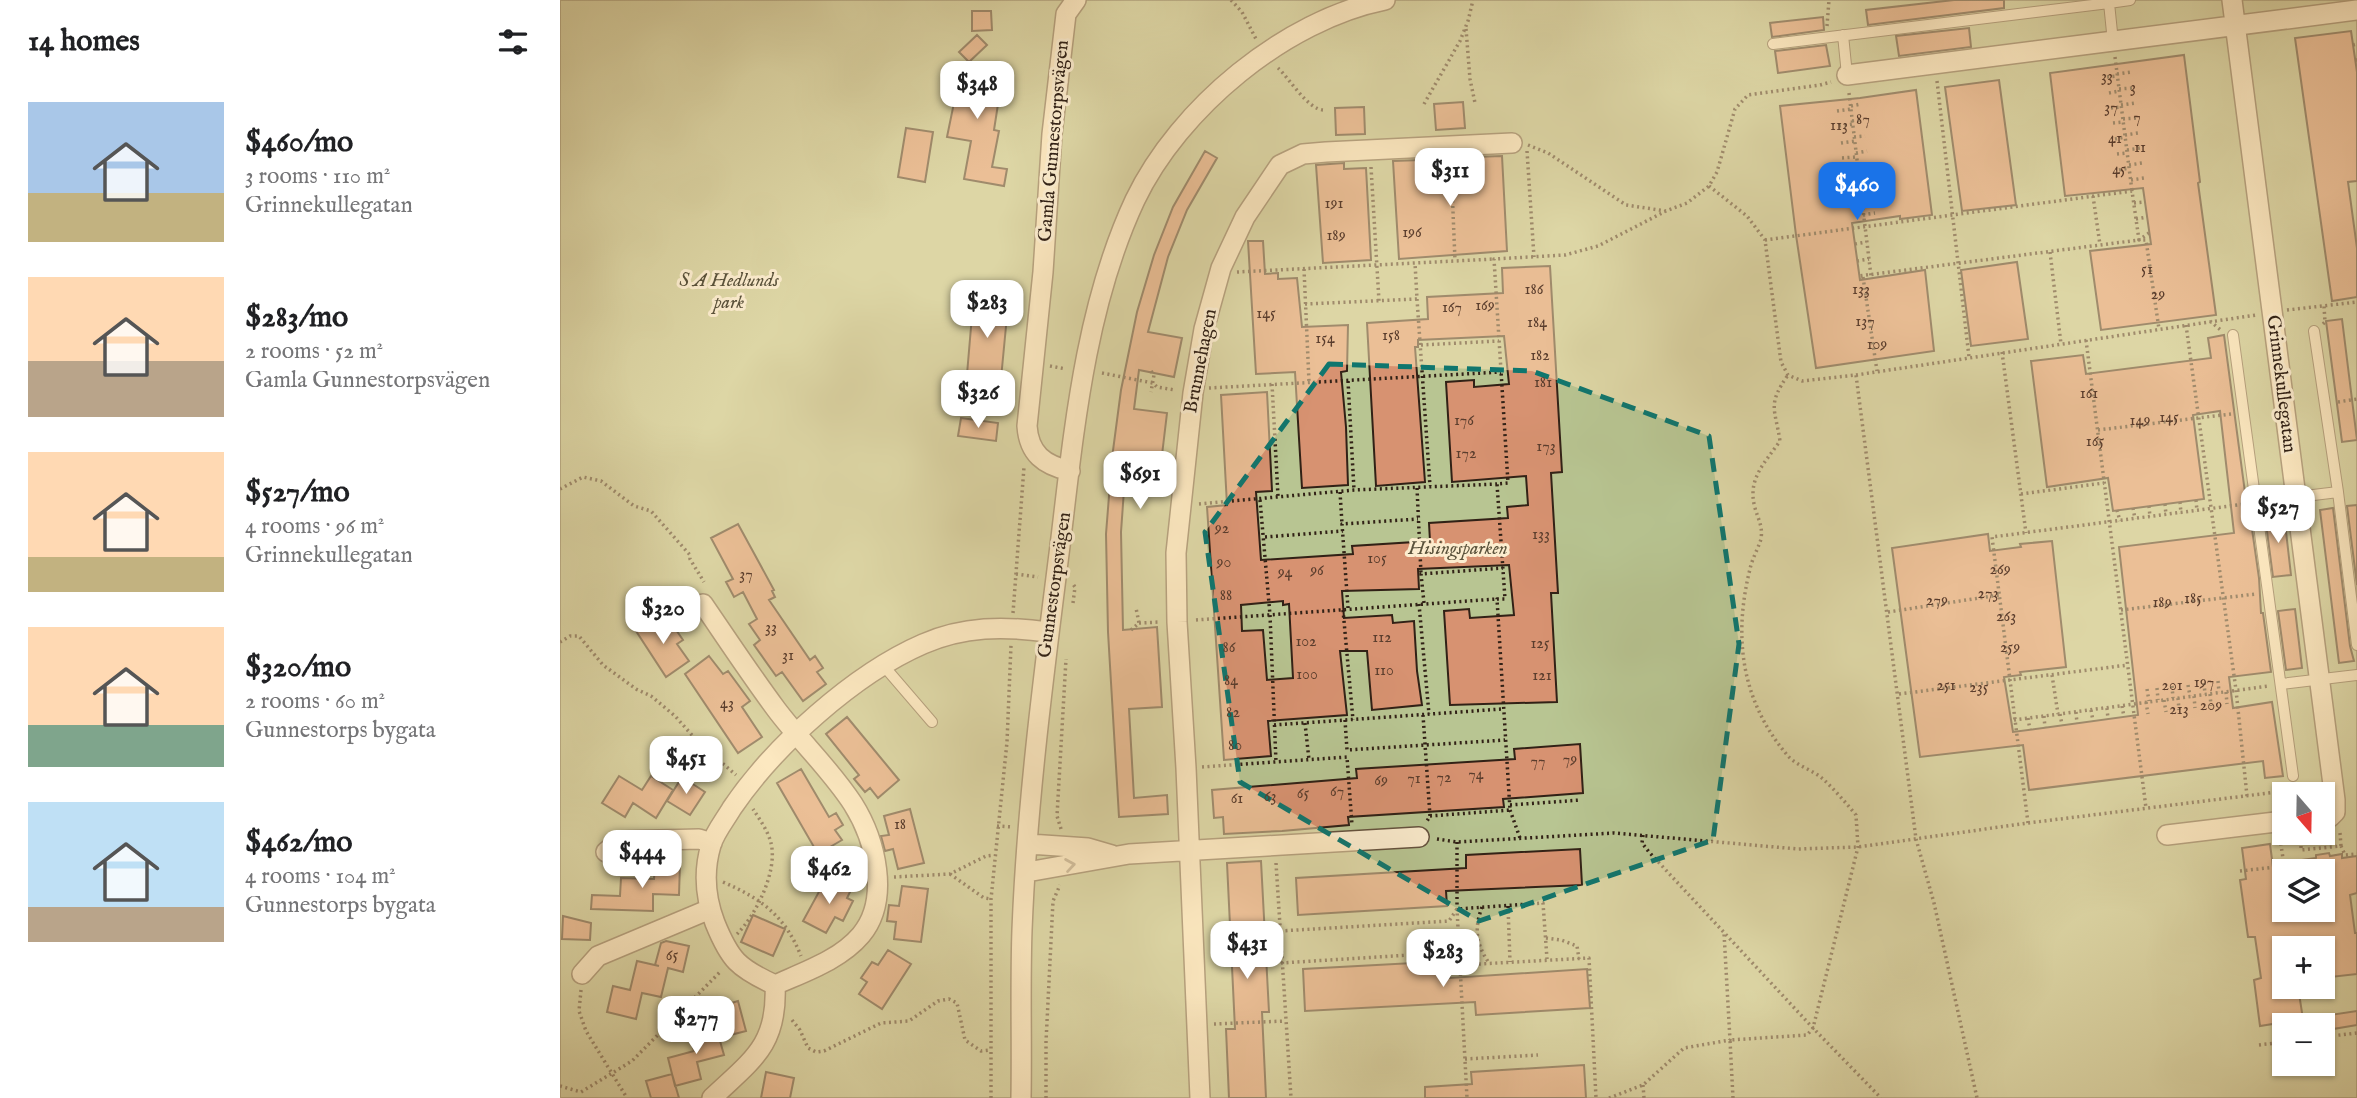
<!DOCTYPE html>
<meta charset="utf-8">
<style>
body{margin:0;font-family:"IM FELL English",serif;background:#f2f2f2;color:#202124;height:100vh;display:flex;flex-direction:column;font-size:26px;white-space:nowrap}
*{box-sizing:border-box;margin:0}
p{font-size:23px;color:#757577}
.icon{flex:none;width:38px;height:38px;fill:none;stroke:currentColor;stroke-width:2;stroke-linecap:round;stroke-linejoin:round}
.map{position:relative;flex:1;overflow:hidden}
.details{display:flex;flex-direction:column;background:#fff;width:560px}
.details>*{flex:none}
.needle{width:46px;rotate:160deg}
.tools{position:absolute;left:1712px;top:782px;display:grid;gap:14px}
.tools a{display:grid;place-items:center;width:63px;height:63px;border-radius:0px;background:#fff;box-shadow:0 2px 5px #0004;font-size:35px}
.price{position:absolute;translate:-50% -60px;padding:0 16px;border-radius:14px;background:#fff;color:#222;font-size:23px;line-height:46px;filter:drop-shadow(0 2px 4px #0008)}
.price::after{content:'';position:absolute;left:50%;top:42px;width:21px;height:16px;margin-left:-10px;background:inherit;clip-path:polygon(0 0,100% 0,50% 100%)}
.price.current{background:#1a73e8;color:#fff}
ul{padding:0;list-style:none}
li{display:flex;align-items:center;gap:21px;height:175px;padding:0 28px}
li span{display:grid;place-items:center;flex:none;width:196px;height:140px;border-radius:0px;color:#555}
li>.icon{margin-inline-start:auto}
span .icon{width:84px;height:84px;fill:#fffc;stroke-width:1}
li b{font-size:30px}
h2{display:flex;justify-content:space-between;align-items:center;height:84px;padding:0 28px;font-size:30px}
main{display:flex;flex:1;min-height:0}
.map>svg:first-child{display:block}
.green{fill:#b8c592;stroke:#747354;stroke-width:2;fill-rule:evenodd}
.building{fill:#d79271;stroke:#312116;stroke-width:2;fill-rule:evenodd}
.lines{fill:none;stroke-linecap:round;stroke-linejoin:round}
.lane-casing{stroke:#64523e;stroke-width:12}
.street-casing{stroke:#64523e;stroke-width:22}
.path{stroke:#312116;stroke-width:3.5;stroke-dasharray:2 3.5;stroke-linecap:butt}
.lane{stroke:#fcedcf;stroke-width:10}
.street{stroke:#fcedcf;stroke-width:19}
.oneway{stroke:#a1917c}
.marked{fill:none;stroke:#0f766e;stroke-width:5;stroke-dasharray:14 9;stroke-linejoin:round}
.labels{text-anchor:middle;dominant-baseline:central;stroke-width:6;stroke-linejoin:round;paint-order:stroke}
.number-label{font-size:16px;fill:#5a3d2d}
.street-label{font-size:19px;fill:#312116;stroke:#fcedcf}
.park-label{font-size:19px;font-style:italic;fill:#5a523b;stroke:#fcedcf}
</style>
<main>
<section class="details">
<h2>14 homes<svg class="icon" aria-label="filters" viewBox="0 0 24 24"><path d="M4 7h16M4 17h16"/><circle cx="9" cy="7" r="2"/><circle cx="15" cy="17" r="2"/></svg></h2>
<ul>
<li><span style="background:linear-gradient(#a9c7e8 65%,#c2b280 0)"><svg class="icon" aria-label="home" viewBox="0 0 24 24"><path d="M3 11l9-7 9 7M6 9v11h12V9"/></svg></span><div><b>$460/mo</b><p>3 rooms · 110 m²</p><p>Grinnekullegatan</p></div></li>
<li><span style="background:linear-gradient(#ffd9b3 60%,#b9a48a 0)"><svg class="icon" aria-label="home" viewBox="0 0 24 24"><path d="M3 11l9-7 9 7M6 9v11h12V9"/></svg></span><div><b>$283/mo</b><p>2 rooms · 52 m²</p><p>Gamla Gunnestorpsvägen</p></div></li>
<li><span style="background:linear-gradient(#ffd9b3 75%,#c2b280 0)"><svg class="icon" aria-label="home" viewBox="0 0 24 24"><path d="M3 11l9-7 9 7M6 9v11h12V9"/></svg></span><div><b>$527/mo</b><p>4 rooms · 96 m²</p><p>Grinnekullegatan</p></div></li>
<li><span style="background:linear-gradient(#ffd9b3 70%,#7fa58c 0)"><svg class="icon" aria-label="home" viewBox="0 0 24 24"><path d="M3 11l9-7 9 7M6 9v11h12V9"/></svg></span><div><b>$320/mo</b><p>2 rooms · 60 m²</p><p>Gunnestorps bygata</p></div></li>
<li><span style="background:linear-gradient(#bfe0f5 75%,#b9a48a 0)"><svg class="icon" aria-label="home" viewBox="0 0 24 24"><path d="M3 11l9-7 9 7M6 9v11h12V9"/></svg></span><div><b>$462/mo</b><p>4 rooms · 104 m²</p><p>Gunnestorps bygata</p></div></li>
</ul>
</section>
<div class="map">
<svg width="1797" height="1098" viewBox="0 0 1797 1098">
<rect width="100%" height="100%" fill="#fbe4b5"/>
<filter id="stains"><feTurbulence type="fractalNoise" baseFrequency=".00286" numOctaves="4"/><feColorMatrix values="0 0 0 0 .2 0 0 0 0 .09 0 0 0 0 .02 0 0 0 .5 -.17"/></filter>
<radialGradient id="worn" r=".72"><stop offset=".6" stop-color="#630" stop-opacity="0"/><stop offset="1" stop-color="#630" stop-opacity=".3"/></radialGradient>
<path class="green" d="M0,0h1797v1098h-1797zM1724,794h38v39h-38zM1724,872h38v38h-38zM1724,948h38v39h-38zM1724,1026h38v38h-38z"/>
<path class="building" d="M1394,0h50v8l-136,17 -2,-15z
M412,11h19l1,19 -20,1z
M1263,17l1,13 -52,7 -2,-14z
M1409,28l2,19 -72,9 -3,-20z
M1791,31l6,41v109l-9,1 9,66v49l-25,4 -37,-263z
M417,35l10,10 -18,17 -10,-10z
M1266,45l4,21 -52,7 -3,-22z
M1624,55l16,127 -2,1 18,132 -115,15 -11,-79 61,-7 -8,-56 -78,8 -15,-123z
M401,66l42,6 -9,58 5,1 -7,36 15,2 -3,17 -40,-7 7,-38 -24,-4 9,-44 -10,-7z
M1439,80l17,125 -54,6 -17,-124z
M1356,90l16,125 -32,4v-3l-48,7 8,57 65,-10 9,81 -118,17 -20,-133 -16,-129 80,-8z
M903,102l2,26 -29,2 -2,-26z
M804,107l1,27 -29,1 -1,-27z
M346,128l27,4 -8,50 -27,-5z
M645,151l12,7 -30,52 -19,47 -20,75 34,6 -8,39 -35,-7 -5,39 33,4 -8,67 -34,-4 -4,56 2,98 34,-3 5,80 -33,2 5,89 33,-3 1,19 -49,3 -11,-185 -2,-98 6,-76 9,-68 16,-78 17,-57 19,-48z
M942,156l5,95 -108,8 -6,-98 28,-1v7l53,-4v-6z
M784,163v6l22,-1 5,92 -48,3 -7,-98z
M688,241h15l2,33 13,-1v6l19,-1 5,49 46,-2 -1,46 -6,1 5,55 2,58 -46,3 -7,-116 -39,2z
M1457,262l11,77 -57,7 -10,-76z
M990,266l12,206 -11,1 7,120h-7l6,109 -107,3 -6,-94 25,-2 1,9 44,-3 -5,-50 -91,4 1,20 -77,2 2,27 48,-3 1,8 21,-2 3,50 5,34 -50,5 -5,-59h-27l7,64 -79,6 3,35 -47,4 -17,-253 20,-2 -6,-110 46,-3 5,99 -16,1 5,68 92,-6 -1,-8 78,-5 -1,-18 79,-5 -1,-11 21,-2 -2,-29 -74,6 -6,-100 28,-2v7l35,-3 -5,-48 -86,4v7h-3l10,135 -49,4 -9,-163 61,-4 -1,-22 76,-4 -1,-25zM723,601v4l6,-1 4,74 -26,2 -4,-50 -21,1 -1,-26z
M414,292l35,3 -9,94 -34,-3z
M1782,319l15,121 -15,2 -16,-121z
M1664,335l24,180h2l9,63 2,35h2l8,59 -42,5 4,31 39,-6 11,74 -18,2 -2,-17 -234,29 -6,-45 -103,12 -28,-209 96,-14 2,17 31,-4 -1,-3 32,-3 14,126 -46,5 1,3 -17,2 9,55 125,-17 -19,-168 115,-14 -14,-122 -27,4 11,84 -91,12 -5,-33 -61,9 -16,-126 52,-6 3,19 125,-16 -3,-20z
M401,418l37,5 -2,18 -38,-5z
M1797,505v80l-10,-79z
M1773,508l17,138 4,15 -15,2 -19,-153z
M1724,514l7,61 -18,2 -8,-61z
M178,524l36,66 -2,1 3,6 -6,3 41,60 5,-4 8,12 -6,4 9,12 -23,17 -21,-29 -6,4 -22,-31 6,-5 -11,-16 8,-5 -14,-27 -9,5 -8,-15 7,-3 -22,-41z
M1735,609l7,59 -16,2 -8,-59z
M98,616l10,16 6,-5 9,13 -6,4 12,17 -23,16 -30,-46z
M149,656l14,18 5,-3 22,30 -8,6 20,30 -24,16 -53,-79z
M287,717l52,63 -21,18 -8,-10 -5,4 -5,-6 -6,-7 5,-4 -33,-41z
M1020,744l3,49 -80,6 1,8 -156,10 1,8 -67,6 -58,3 -1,-17 -9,1 -2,-28 145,-12 -1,-9 159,-10 -1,-10z
M241,769l28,48 7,-4 7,12 -8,5 7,10 -24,14 -41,-71z
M59,776l23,14 9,-14 22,14 -17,28 -23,-15 -8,14 -23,-14z
M122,777l23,15 -15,23 -23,-14z
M350,809l14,54 -26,6 -5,-20 -8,2 -4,-15 8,-1 -5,-19z
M1710,844l4,31 6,-1 4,36h38v-38h-42v-9l36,-5v-3l13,-2 1,3 12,-2v4l15,-2v37l-7,2 5,38h2v41l-35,4v-30h-38v39h14l5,32 -43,7 -6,-46 7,-2 -6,-41h-7l-8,-57 6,-1 -4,-31z
M1020,849l2,36 -136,6 1,15 -149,9 -2,-37 170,-10v-13z
M701,861l8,151h-7l4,86h-37l-3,-69h9l-8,-166z
M95,863l25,1 -1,31 -26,-1v17l-62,-2 1,-14 28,1 1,-18 33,1z
M267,877l24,13 -4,8 6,3 -10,20 -8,-4 -9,16 -23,-12z
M342,886l26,3 -7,53 -27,-3 2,-17 -9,-1 2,-16 10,1z
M193,915l32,14 -12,27 -32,-14z
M3,916l28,7 -1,17 -28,-1z
M106,941l23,5 -6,26 -15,-4 -7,29 -19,-4 -6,26 -29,-7 6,-26 17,4 7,-29 22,5 -4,-1 6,-22z
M328,950l23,14 -29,45 -23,-15 8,-12 -6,-4 11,-16 6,3z
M890,961v17l137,-9 3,39 -114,7 -1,-13 -170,9 -2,-42z
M178,1001l8,30 -27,7 -8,-29z
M1797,1011v14l-24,4 -3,-14z
M156,1027l8,28 -27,7 4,17 -26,7 -7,-28 26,-7 -5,-17z
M1024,1065l2,33h-161v-11l47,-3 -1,-12z
M206,1072l28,6 -4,20h-29z
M112,1074l7,24h-28l-5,-17z"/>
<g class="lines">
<g class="lane-casing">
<path id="lane" d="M1549,3l21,-3
M1283,35l4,40
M1213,44l336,-41 4,39
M1754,331l24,161 19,153
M1673,335l60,441
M1696,502l82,-10
M323,665l49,57
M1721,684l76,-9"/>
</g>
<g class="street-casing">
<path id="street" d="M1672,0l103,800v12l-5,5 -8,2
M1287,75l510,-65
M510,471c-26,-6 -41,-17 -43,-45l16,-154 9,-138 14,-120 10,-14
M143,604c24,35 47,70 73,105 24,32 55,61 77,95 22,35 38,95 8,131 -21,25 -57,37 -86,50 -37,-17 -45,-25 -60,-62 -10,-26 -12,-51 -4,-78 4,-13 14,-25 21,-37 42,-62 122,-134 191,-164 41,-18 81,-18 125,-12
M1607,835l117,-14
M469,844l59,4 24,7
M46,852l14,-11 79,-2 13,4
M467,872l102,-18 290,-17
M22,974l16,-18 112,-47
M152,1098c40,-38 66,-53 63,-113
M461,1098c1,-56 -1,-112 1,-168 5,-129 22,-257 38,-384 14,-116 25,-239 75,-346 44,-92 150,-180 250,-200
M640,1098l-14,-330 -9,-146 -1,-69 17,-160 11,-64 17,-61 24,-51 35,-52 23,-11 23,-2 186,-9"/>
</g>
<path class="path" d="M671,0l11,12 14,27
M1267,26l2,-26
M906,29l4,50 5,24
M1793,45l4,-1
M1555,57l17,134
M1795,60h2
M718,68c12,11 30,42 46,42
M1557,74l14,-2
M1547,77l10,-1
M1377,81l32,276
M1559,89l14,-1
M1289,93l22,183
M1549,93l10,-2
M864,104l36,-63 8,-20 5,-21
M1561,105l14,-2
M1291,106l10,-2
M1551,108l10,-1
M1277,111l14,-2
M1563,119l14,-1
M1292,121l11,-1
M1553,123l10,-1
M1279,126l14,-2
M1565,135l13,-2
M1294,137l11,-1
M1555,139l10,-2
M1281,143l14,-2
M968,145l20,8 78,52 40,6 21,-8 22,-17 8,-14 18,-63 13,-14 72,-10 11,-3
M1567,150l13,-2
M967,151l7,106
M1296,153l11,-2
M1557,154l10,-1
M1282,158l14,-1
M891,162l4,99
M1569,165l13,-2
M811,167l8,134
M1298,169l11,-2
M1559,170l10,-2
M1285,174l13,-2
M1571,180l13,-2
M1300,184l11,-2
M1149,186l38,30 18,24 16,122 7,13 14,6 54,-6 60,464 18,64 43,195
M1287,188l12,-1
M1533,196l7,49
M1301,200l12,-2
M1574,203l11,-1
M1289,205l12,-2
M1303,215l12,-2
M1576,219l11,-2
M1589,233l-10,7h7l13,89
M1205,240l367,-49 7,49 -280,36
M1295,244l11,-2
M1490,252l11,92
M1297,261l12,-2
M744,269l5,113
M677,272l257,-13
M1303,277l14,94
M857,299l13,187
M745,304l112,-5 -2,-36
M1727,310l70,-8
M1650,321l12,10
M1763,324l2,-2 -1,-16
M1626,325l50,365 11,106
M1526,340l60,468
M861,345l78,-4
M1442,352l24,181
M490,366l16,3
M591,371l3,4 -3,17
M542,373l51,10 4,4 18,3
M1296,375l400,-60
M788,381l6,109
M712,384l6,112
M649,388l292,-16
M1778,402l19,-3
M1538,430l133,-16
M857,488l4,86
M0,489l23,-12 18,4 33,25 17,5 39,44v4l14,23
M780,492l2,32
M1461,494l83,-11
M700,500l10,115 6,147
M1636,500l1,11
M1620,502l1,11
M639,504l155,-14 143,-6
M1605,504l1,11
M1589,506l1,11
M1573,508l2,11
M1557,510l3,11
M705,537l78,-6
M456,574l22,3
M513,603l2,-16 -2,-3
M864,603l-3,-29 82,-6
M859,604l10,110
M788,608l-6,-84 76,-5
M783,610l10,110
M1561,610l135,-16
M1328,612l111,-17
M453,613l11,-146
M636,620l301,-21
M579,623l21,-1
M571,630l8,-7 -3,-15
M0,642l10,-6h9l24,29 33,24 15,7 24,20 24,27 37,32
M1492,675l6,39
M1658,681l1,11
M1644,683l1,11
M1628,685l2,11
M1612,686l1,12
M1597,688l1,12
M1587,689l2,12
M1666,692l1,12
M1339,694l229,-29
M1650,694l1,12
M1634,696l1,12
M1618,698l1,12
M1604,700l2,12
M1586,702l2,12
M1562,706l2,11
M1547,708l1,11
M1531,710l2,11
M1516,712l1,11
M1500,714l2,11
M863,715l7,101 -3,5
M1484,716l1,12
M1468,718l2,12
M785,720l2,30 158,-10
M1454,720l255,-34
M745,723l4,37
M714,725l228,-16
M642,767l145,-10 5,68
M950,805l71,-5
M950,810l10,28
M870,816l80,-6 -13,-211h8l-8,-115 11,-1 -14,-224 71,-4 33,-9 68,-35
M1468,823l-36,-286 253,-33
M437,826l16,1
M501,829l-4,-13 9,-157
M1780,833l1,13
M1083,835l-1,8 7,9 164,176 68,70
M1755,837l-14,1v12l40,-4 4,9 12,-1
M1720,838l5,34
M877,839l20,3 157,-9 184,16 60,-2 170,-24 289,-36
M897,842v67l10,189
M716,863l15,235
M1680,871l44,-5
M390,874l34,24 7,1
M334,877l56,-3 36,-18 8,-1
M163,882c39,17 62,34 78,74
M948,906l2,56
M922,907c-8,22 -6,37 7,56
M720,931l169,-10 8,-12 86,-6 4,56
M177,934c19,-19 41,-63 34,-91 -3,-12 -11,-23 -18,-34
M986,938l15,2 16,6 2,13
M721,963l161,-10 12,2 7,10 128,-7 7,140
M21,990l-2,21 7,20 41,67
M232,1020l8,10 8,18 8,4 8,-1 57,-28 28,-2 29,-20 11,-2 8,4 8,37 16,11 9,-1
M654,1024l71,-3
M1762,1037l35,-4
M1699,1045l25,-3
M905,1059l73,-4
M1083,1085l1,13
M0,1086l21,6 51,-31 89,-90
M431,1098v-199l16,-157 4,-97
M486,1098v-56l7,-141 7,-16
M1049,1098l34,-13 41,-37 46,-8 -6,-107
M1173,1098l-3,-58 77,-5 6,-7 45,-181 -2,-32c-10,-12 -21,-25 -33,-36 -10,-9 -26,-13 -35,-23 -47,-55 -55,-119 -38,-187 2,-10 8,-20 11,-30 2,-13 -3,-20 -6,-31 -8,-29 9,-44 25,-67 -5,-33 -13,-36 8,-66"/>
<use href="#lane" class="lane"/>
<use href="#street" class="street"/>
</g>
<defs><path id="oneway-chevron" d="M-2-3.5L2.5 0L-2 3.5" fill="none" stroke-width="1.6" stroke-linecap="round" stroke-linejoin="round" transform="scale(1.75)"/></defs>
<use class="oneway" href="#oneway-chevron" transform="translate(510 865) rotate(-9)"/>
<path d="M0 0H1797V1098H0ZM769,364l203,7 177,65 30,208 -26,196 -234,81 -239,-139 -35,-250z" fill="#fbe4b5" fill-opacity=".55" fill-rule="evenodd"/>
<path class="marked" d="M769,364l203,7 177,65 30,208 -26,196 -234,81 -239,-139 -35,-250z"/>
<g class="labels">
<g class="number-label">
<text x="1547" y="77">33</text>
<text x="1573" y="88">3</text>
<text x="1551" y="108">37</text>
<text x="1577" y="118">7</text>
<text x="1303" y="120">87</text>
<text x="1279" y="126">113</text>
<text x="1555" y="139">41</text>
<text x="1580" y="148">11</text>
<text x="1559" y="170">45</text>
<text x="774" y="204">191</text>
<text x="852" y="233">196</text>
<text x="776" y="236">189</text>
<text x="1587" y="270">51</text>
<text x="974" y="290">186</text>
<text x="1301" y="290">133</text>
<text x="1598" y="295">29</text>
<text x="925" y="306">169</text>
<text x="892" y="308">167</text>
<text x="706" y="314">145</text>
<text x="1305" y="322">137</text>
<text x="977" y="323">184</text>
<text x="831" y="336">158</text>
<text x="765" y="339">154</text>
<text x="1317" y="345">109</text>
<text x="980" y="356">182</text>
<text x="983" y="383">181</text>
<text x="1529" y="394">161</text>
<text x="1609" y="418">145</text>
<text x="904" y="421">176</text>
<text x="1580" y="421">149</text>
<text x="1535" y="442">165</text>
<text x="986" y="447">173</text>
<text x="906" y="454">172</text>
<text x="662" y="529">92</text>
<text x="981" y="535">133</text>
<text x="817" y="559">105</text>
<text x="664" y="563">90</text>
<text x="1440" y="570">269</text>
<text x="757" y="571">96</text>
<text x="725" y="573">94</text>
<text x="186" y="575">37</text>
<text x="1428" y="594">273</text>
<text x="666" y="596">88</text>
<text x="1633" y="599">185</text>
<text x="1377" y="601">279</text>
<text x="1602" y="603">189</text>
<text x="1446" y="617">263</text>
<text x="211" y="628">33</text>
<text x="822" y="638">112</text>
<text x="746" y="642">102</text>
<text x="980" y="644">125</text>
<text x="669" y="648">86</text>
<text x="1450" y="648">259</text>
<text x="228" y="656">31</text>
<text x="824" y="671">110</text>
<text x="747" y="675">100</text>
<text x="982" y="676">121</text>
<text x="671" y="681">84</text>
<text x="1644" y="683">197</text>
<text x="1386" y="686">251</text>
<text x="1612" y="686">201</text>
<text x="1419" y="688">235</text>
<text x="167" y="704">43</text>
<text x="1651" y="706">209</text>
<text x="1619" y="710">213</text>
<text x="673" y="713">82</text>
<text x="675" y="746">80</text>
<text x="1010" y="760">79</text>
<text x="978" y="762">77</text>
<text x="916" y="775">74</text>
<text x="884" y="778">72</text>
<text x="854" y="779">71</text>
<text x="821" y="781">69</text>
<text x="777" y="792">67</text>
<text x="743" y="794">65</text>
<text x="710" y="797">63</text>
<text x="677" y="799">61</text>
<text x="340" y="825">18</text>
<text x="112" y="956">65</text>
</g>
<g class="street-label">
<text transform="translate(494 141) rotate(-85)">Gamla Gunnestorpsvägen</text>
<text transform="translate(641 361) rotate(-79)">Brunnehagen</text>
<text transform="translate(1721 384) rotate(83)">Grinnekullegatan</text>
<text transform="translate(495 585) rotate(-82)">Gunnestorpsvägen</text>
</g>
<g class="park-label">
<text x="169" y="281">S A Hedlunds<tspan x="169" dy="22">park</tspan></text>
<text x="898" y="549">Hisingsparken</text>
</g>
</g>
<rect width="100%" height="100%" filter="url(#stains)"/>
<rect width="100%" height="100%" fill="url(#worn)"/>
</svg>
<div class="tools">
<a><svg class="needle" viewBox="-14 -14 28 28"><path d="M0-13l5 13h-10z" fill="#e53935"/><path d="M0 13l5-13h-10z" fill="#757577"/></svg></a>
<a><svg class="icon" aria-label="layers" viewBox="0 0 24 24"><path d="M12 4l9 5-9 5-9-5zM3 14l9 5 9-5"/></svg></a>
<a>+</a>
<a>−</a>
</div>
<b class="price" style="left:417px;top:121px">$348</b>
<b class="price" style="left:890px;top:208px">$311</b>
<b class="price current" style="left:1297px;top:222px">$460</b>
<b class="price" style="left:427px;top:340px">$283</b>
<b class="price" style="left:418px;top:430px">$326</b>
<b class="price" style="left:580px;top:511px">$691</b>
<b class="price" style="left:1718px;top:545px">$527</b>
<b class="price" style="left:103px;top:646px">$320</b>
<b class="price" style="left:126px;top:796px">$451</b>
<b class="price" style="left:82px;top:890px">$444</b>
<b class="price" style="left:269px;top:906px">$462</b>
<b class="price" style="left:687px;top:981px">$431</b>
<b class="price" style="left:883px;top:989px">$283</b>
<b class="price" style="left:136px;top:1056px">$277</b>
</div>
</main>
